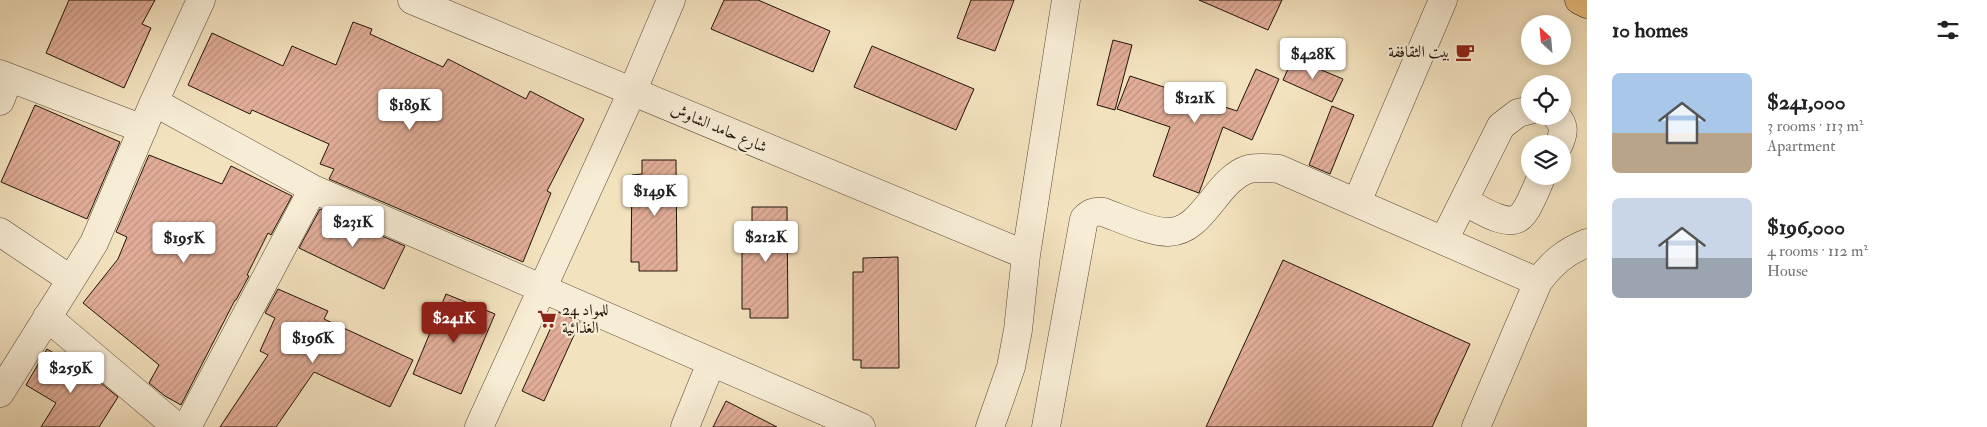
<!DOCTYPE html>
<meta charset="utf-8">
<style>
body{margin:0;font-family:"IM FELL Double Pica",Amiri,serif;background:#f2f2f2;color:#202124;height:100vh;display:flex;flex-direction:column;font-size:19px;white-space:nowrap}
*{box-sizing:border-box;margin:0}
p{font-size:16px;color:#757577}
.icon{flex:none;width:28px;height:28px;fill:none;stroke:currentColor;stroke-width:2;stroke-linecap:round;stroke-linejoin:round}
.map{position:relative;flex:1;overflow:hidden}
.details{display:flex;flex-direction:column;background:#fff;width:400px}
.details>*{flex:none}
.needle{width:32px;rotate:334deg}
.tools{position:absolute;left:1521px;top:15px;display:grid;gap:10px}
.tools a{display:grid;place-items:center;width:50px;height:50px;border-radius:50%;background:#fff;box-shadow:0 2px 12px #0003;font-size:25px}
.price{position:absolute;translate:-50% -42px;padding:0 11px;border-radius:5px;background:#fff;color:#222;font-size:16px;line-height:32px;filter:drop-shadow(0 1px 2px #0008)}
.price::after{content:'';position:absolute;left:50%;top:30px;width:15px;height:11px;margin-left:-8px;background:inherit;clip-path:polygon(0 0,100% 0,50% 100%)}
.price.current{background:#8f2418;color:#fff}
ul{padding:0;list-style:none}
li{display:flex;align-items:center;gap:15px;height:125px;padding:0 25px}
li span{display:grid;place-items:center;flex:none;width:140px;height:100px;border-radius:8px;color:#555}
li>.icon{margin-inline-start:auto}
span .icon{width:60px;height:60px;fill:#fffc;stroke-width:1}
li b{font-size:21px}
h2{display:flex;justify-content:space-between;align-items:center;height:60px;padding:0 25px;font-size:21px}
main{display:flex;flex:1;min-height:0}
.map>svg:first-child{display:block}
.building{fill:url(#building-hatch);stroke:#211309}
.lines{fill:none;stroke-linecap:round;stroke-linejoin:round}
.minor-casing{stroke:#564736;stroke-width:29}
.major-casing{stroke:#211309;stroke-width:29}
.minor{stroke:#f7ecd5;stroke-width:28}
.major{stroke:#eac17f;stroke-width:28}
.labels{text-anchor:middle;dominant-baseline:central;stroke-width:4.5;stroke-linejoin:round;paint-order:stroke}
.poi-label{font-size:16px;fill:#211309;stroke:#f7ecd5;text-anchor:end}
.street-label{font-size:16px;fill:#211309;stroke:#f7ecd5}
</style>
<main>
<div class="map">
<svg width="1587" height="427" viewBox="0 0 1587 427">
<defs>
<pattern id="building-hatch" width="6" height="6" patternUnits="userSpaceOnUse" patternTransform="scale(1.25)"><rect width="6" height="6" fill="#e1ad98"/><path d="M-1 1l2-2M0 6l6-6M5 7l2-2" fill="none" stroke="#c19482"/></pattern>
</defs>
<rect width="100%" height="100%" fill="#f3e2be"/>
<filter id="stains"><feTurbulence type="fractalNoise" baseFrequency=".004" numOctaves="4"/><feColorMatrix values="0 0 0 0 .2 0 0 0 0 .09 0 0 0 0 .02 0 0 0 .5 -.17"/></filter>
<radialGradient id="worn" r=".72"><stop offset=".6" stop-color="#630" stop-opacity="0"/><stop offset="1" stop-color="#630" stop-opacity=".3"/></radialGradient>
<path class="building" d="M69,0h86l-13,24 9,4 -27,60 -78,-35z
M724,0h34l72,31 -17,41 -102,-43z
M971,0h43l-19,51 -38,-13z
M1199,0h83l-14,30z
M353,22l19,7 -2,5 73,33 5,-8 78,40 4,-8 54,28 -37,72 4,2 -28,69 -194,-83 5,-10 -14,-5 9,-20 -77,-34 -2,4 -62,-29 24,-52 71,33 9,-20 44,19z
M1113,40l19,5 -17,65 -18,-5z
M872,46l102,43 -18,41 -102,-43z
M1293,58l50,21 -11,23 -49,-22z
M1256,69l23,10 -27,61 -29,-13 -24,66 -46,-17 17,-49 -53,-18 13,-33 107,35z
M35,105l85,37 -33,77 -86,-37z
M1332,106l22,9 -24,59 -21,-9z
M149,155l73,29 9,-18 61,30 -21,39 -3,-2 -21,42 2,1 -13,24h-1l-54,105 -16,-9 -16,-13 10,-18 -76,-62 35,-44 9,-22 -11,-5z
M642,160h34l1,111h-38v-9h-8l1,-87 10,-1z
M752,207h35l1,111h-38v-9h-8v-87h10z
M320,209l85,37 -21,43 -85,-41z
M898,257l1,111h-38v-8h-8v-88h10v-14z
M1283,260l187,84 -38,83h-226z
M278,289l50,22 -4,8 89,41 -23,47 -76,-35 -38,55h-56l48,-72 -8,-4 15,-33 -10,-5z
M446,294l49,20 -34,80 -48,-20z
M558,312l22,10 -36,79 -22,-10z
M47,349l49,30 22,18 -19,30h-58l15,-24 -30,-18z
M726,401l51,26h-64z"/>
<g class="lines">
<g class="minor-casing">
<path id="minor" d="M412,0l614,255
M0,74l143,55
M0,101l9,-23
M154,102l159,87 548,238
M1556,116c9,9 8,17 3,28
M1464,201c14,7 46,30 59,13 8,-10 13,-26 19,-38
M1357,202l86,-202
M0,232l70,47
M1444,240l57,-114 17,-13 12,-3
M1538,282c14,-19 27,-30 49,-39
M47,317l130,110
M0,393l94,-150 60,-141 47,-102
M187,427l126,-238
M479,427l153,-335 39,-92
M685,427l26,-64
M990,427l21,-60 7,-37 8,-75 40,-255
M1046,427l38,-208c6,-6 10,-8 19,-7 17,6 49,21 66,20 35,-1 47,-53 80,-63 10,-2 20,-1 30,0l259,113 -62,145"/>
</g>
<g class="major-casing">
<path id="major" d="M1579,0l8,4"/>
</g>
<use href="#minor" class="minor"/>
<use href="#major" class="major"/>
</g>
<defs>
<g id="cafe-bare" transform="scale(1.5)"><path d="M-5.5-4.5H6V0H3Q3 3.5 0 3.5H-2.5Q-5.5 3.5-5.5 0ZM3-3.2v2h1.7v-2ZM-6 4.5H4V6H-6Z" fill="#8f2418" stroke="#f7ecd5" stroke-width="2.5" paint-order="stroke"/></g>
<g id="supermarket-bare" transform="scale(1.5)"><path d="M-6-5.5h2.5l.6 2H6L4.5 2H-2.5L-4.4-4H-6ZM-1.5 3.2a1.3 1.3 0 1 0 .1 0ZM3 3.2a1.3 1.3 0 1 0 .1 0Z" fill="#8f2418" stroke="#f7ecd5" stroke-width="2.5" paint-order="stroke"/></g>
</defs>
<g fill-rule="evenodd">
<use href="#cafe-bare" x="1465" y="52"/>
<use href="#supermarket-bare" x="547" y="319"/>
</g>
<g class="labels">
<g class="poi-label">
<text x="1450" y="52">بيت الثقاففة</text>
<text x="562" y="310" text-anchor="start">24 للمواد<tspan x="562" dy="18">الغذائية</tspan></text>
</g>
<g class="street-label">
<text transform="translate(719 128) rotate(23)">شارع حامد الشاوش</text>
</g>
</g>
<rect width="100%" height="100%" filter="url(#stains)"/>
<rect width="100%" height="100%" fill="url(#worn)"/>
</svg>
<div class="tools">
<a><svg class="needle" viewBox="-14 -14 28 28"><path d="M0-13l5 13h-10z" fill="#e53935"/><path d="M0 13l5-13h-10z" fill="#757577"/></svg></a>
<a><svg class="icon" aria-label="locate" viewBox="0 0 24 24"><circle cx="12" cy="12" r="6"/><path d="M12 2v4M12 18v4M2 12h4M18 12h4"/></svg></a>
<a><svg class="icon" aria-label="layers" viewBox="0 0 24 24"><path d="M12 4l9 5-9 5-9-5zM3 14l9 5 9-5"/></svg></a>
</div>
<b class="price" style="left:1313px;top:80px">$428K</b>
<b class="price" style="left:1195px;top:124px">$121K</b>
<b class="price" style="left:410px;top:131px">$189K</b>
<b class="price" style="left:655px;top:217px">$149K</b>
<b class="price" style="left:353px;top:248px">$231K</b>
<b class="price" style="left:766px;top:263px">$212K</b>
<b class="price" style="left:184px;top:264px">$195K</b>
<b class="price current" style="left:454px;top:344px">$241K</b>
<b class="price" style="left:313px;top:364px">$196K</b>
<b class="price" style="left:71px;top:394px">$259K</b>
</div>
<section class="details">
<h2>10 homes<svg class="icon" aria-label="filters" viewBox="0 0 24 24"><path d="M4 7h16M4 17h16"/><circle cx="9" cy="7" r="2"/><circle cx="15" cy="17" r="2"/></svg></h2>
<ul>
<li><span style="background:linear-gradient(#a9c7e8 60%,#b9a48a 0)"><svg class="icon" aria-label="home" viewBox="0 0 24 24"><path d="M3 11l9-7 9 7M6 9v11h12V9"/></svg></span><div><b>$241,000</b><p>3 rooms · 113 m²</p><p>Apartment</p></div></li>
<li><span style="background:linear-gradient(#c9d6e8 60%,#9aa5b1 0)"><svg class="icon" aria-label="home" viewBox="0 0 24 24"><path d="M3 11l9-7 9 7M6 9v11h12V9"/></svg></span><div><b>$196,000</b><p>4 rooms · 112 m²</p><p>House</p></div></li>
</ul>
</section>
</main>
